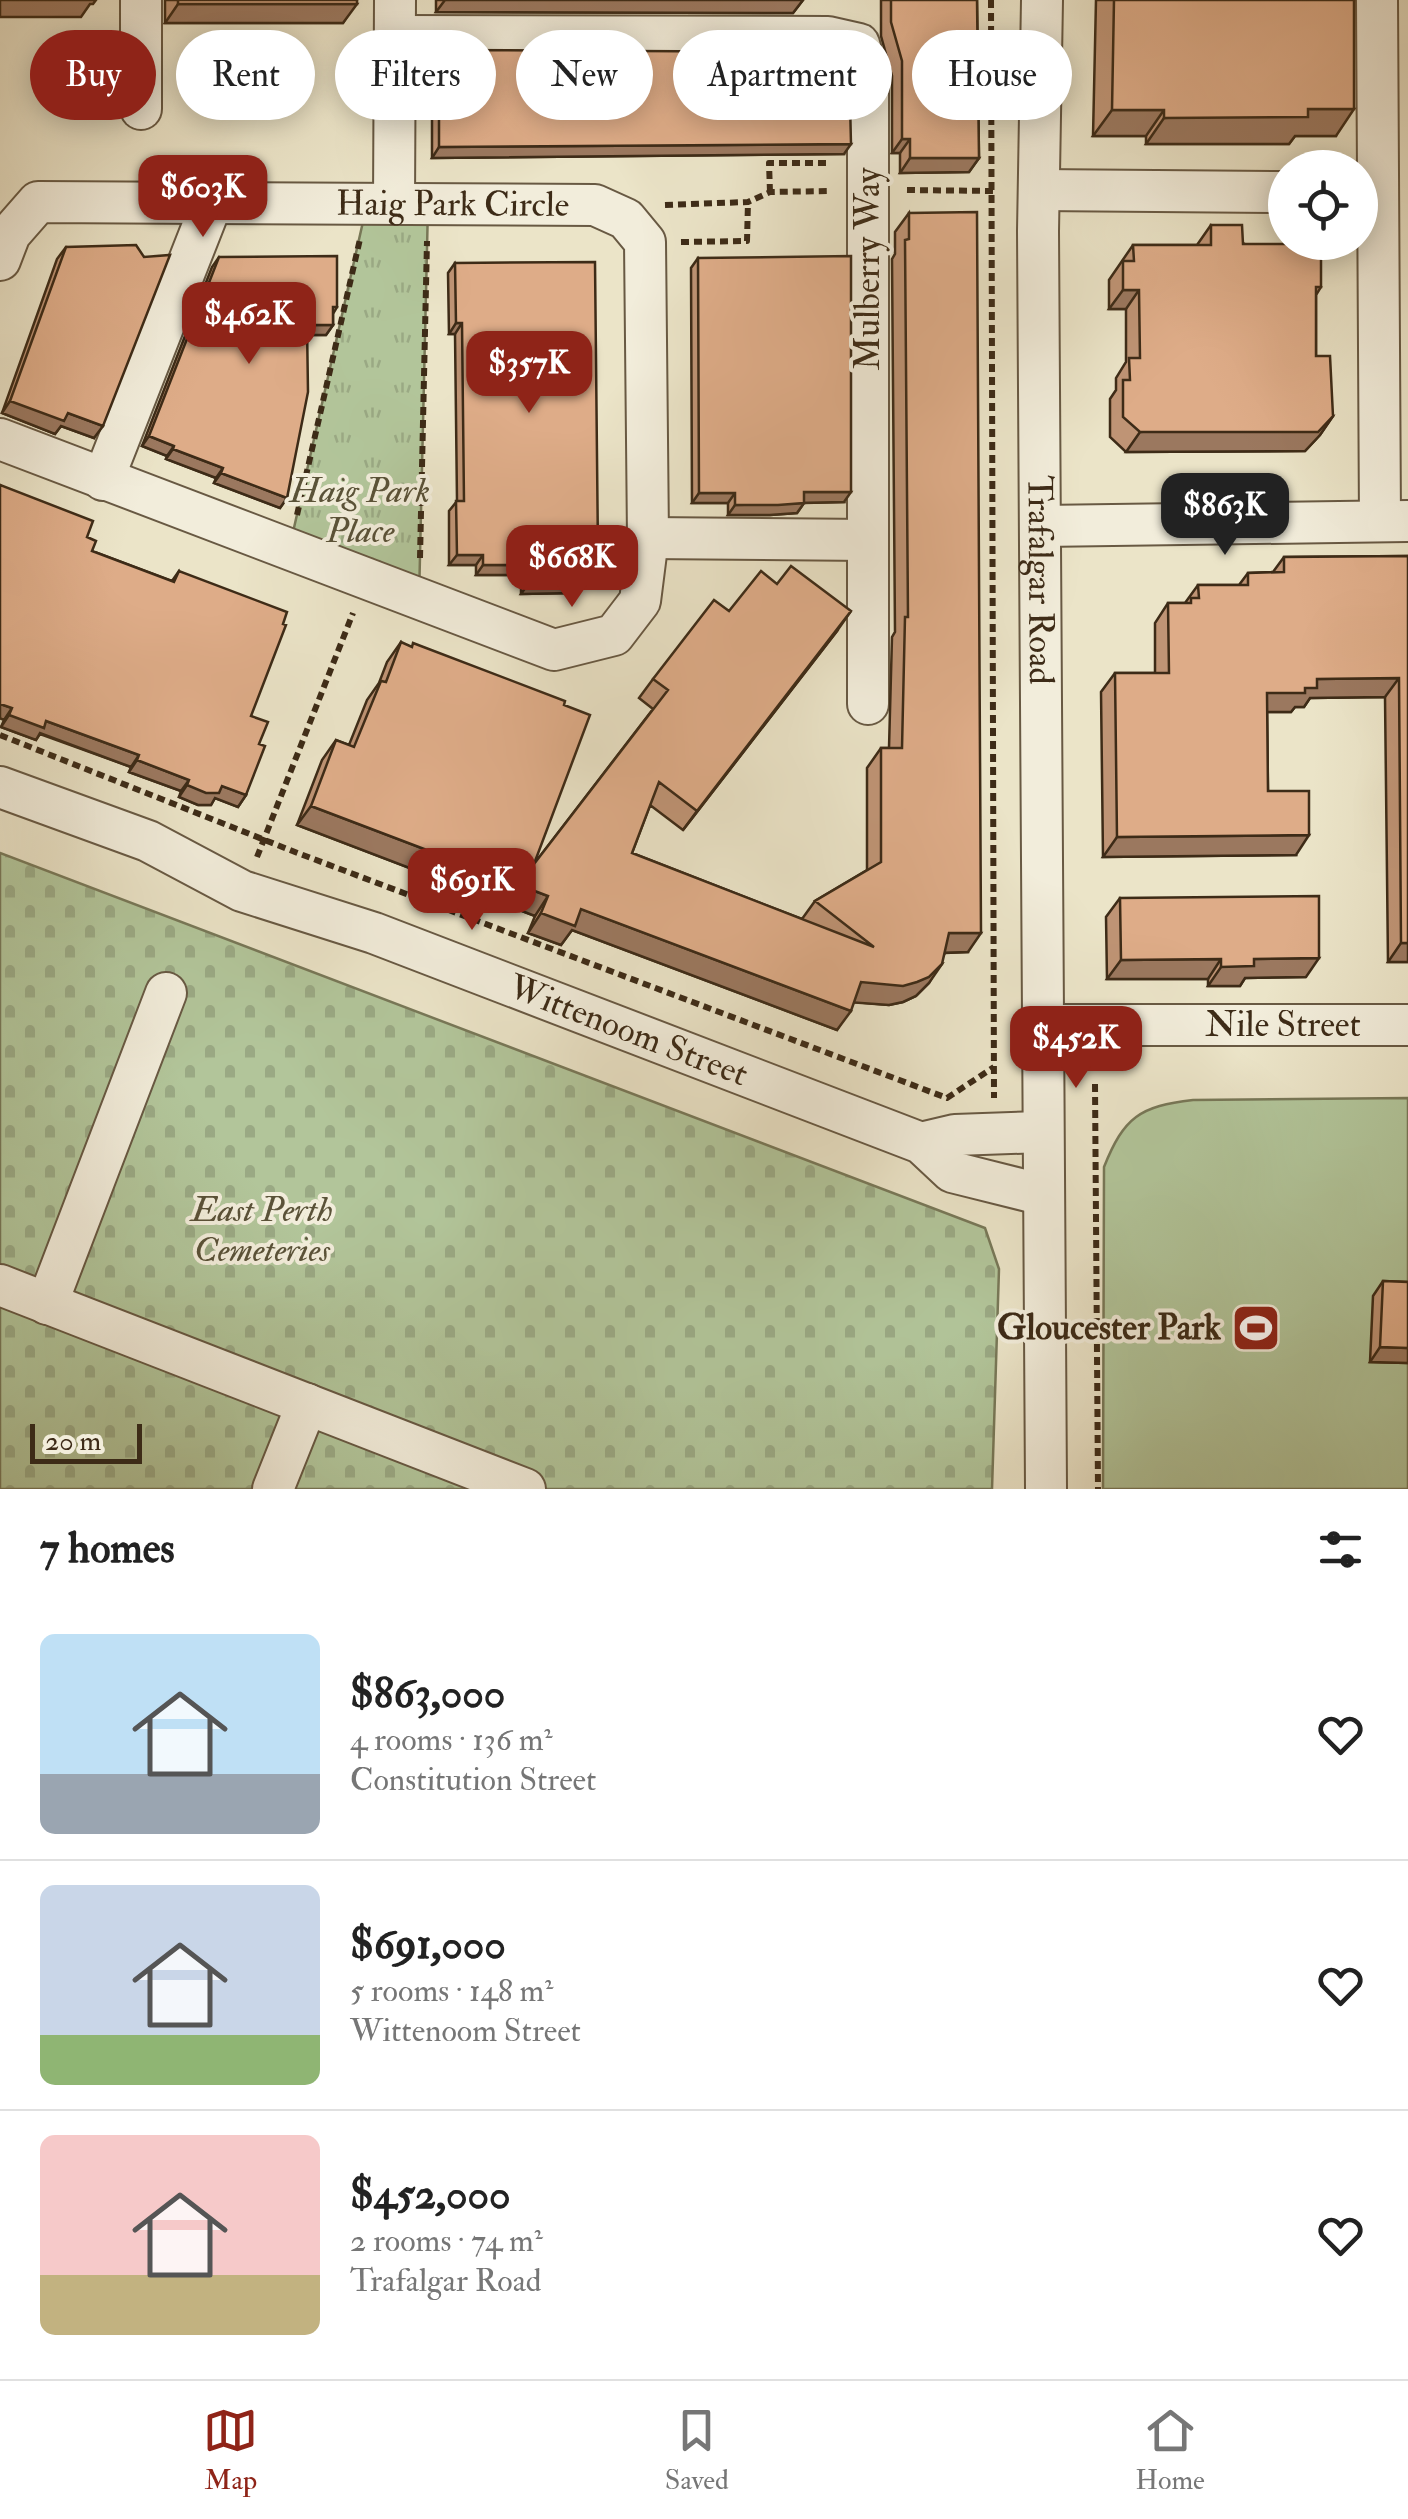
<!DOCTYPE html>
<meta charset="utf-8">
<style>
body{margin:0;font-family:"IM FELL Double Pica",serif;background:#f6f6f6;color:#222;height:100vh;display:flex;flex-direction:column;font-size:38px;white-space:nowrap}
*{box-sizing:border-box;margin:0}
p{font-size:32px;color:#767676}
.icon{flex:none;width:55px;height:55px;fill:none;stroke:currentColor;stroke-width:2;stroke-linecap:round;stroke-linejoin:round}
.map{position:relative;height:1489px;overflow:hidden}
.details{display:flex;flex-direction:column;background:#fff;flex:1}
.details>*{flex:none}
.hud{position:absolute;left:30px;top:30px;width:1350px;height:90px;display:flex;gap:20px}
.tools{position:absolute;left:1268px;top:150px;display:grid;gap:20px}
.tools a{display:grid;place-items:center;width:110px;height:110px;border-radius:50%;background:#fff;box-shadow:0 5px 25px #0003;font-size:50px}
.scale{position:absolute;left:30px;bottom:25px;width:112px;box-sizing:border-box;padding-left:10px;border:5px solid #3d2b17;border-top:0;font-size:28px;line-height:35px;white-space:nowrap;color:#3d2b17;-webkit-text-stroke:8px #f2eddb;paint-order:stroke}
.price{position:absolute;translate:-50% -85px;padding:0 22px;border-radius:20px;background:#8f2418;color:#fff;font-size:32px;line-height:65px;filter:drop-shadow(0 2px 5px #0008)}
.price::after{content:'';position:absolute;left:50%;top:60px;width:30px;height:22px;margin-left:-15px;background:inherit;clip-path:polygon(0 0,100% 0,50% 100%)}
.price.on{background:#222;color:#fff}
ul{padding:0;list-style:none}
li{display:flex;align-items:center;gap:30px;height:250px;padding:0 40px}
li+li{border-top:2px solid #e0e0e0}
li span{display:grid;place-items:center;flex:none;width:280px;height:200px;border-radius:15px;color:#555}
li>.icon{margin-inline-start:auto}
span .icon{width:120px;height:120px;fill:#fffc;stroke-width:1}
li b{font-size:42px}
h2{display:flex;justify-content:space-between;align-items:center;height:120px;padding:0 40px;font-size:42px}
.chip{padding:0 35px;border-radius:45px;background:#fff;box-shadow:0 5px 25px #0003;font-size:35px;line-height:90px}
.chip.on{background:#8f2418;color:#fff}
.tabs{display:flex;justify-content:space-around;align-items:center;height:140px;border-top:2px solid #e0e0e0;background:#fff;font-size:28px;color:#767676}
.tabs a{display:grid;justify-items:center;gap:5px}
.tabs .on{color:#8f2418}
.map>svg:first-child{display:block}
.grass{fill:url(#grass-tufts);stroke:#787858;stroke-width:2.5}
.cemetery{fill:url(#cemetery-stones);stroke:#787858;stroke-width:2.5}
.pitch{fill:#b2c59a;stroke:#787858;stroke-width:2.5}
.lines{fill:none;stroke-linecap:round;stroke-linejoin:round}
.minor-casing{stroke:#685943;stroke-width:44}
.path{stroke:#3d2b17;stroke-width:6;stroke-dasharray:8 5;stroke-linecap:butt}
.minor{stroke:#f2eddb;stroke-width:40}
.wall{fill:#bf9475;stroke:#3d2b17;stroke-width:2.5}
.shaded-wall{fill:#9b785f;stroke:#3d2b17;stroke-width:2.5}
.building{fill:#deac88;stroke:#3d2b17;stroke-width:2.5}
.labels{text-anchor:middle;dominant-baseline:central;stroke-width:8;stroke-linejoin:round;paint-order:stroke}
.street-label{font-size:35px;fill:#3d2b17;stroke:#f2eddb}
.park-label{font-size:35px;font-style:italic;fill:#5a5238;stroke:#f2eddb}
.poi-label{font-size:35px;font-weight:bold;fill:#3d2b17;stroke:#f2eddb;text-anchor:end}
</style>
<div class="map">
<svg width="1408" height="1489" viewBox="0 0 1408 1489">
<defs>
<pattern id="grass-tufts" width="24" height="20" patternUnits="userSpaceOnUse" patternTransform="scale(2.5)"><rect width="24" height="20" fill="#b2c59a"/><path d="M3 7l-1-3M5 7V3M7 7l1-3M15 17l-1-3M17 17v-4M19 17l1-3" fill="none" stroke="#9aa984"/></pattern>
<pattern id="cemetery-stones" width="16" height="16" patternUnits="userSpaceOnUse" patternTransform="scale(2.5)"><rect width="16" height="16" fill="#b2c59a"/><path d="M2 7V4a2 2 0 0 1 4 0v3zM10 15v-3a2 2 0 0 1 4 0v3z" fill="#9aa984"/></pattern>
</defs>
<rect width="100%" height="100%" fill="#ebe4c8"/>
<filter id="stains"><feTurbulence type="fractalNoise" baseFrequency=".002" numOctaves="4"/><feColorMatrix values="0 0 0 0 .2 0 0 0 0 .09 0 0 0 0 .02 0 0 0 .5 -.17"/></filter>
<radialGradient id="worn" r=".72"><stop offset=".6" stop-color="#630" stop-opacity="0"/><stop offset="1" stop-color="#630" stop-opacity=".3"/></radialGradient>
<path class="grass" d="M367,204l61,1 -9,395 -130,-50z"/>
<path class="cemetery" d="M0,853l985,375 14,41 -7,220h-992z"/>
<path class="pitch" d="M1408,1098v391h-305l1,-322c20,-50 36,-61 89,-67z"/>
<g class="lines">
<g class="minor-casing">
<g id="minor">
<path d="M141,0v109"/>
<path id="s1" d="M1042,0l-4,231 8,1258"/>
<path d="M1377,0l3,521"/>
<path d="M395,36l433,1 31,7 9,32v628"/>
<path d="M1039,190l246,2"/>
<path d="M394,204l1,-204"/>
<path id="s2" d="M0,260l10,-26 28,-32 557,3 31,14 19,23 3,296 -8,63 -26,34 -60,15 -554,-211"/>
<path d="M103,480l108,-275"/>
<path d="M1042,526l366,-5"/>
<path d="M648,538l220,2"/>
<path id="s3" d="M0,787l148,54 94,50 132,42 547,210 31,29 92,23"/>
<path id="s4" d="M1041,1025h367"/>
<path d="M921,1143l34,-8 86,-3"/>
<path d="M0,1285l525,204"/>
<path d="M47,1304l119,-311"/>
<path d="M273,1489l34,-85"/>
</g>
</g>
<path class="path" d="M991,0l3,1098
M907,190l87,1
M770,192l-1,-29h60
M665,205l83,-3 22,-10 59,-1
M681,242l66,-1 1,-39
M297,515l63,-276
M420,558l7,-317
M0,735l295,117 652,246 47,-31
M257,857l96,-244
M1095,1084l3,405"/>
<use href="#minor" class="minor"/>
</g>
<path class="wall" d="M165,0h192l-14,23h-178z
M436,0h367l-10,13 -357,-1z
M881,0h96l2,158 -10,14 -69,1v-20h-8v-77l-11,-40z
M1096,0h258l-18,136h-41l-6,8h-143v-8h-53z
M445,50l381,11 18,93 -412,4v-46l6,-8v-44z
M909,213l59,739 -23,1 -16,30 -13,13 -13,6 -14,3 -35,-3 -17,28 -265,-100 -11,15 -33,-12 7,-17 -238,-91 25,-65 14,-20 13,5 18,-45 12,-17 8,-21 14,-20 133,222 119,-155 -14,-11 14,-19 76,-68 108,20 -154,199 -33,-25 -18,48 170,66 13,-18 52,-31v-102l14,-20h8l3,-111 3,-5 -3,-373 3,-5v-22z
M1211,225l110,62 -5,8v61l17,60 -13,19 -15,16 -179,1 -16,-15v-38l6,-9v-12l10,-16v-53h-17v-29l24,-35h64z
M66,247l78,10 -50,181 -33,-12 -6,8 -53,-21 55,-154z
M219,257l118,50 -4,7v11l-7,10h-19l-20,163 -7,10 -66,-25 2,-5 -50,-19 1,-3 -25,-10 70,-179z
M698,258l146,244 -40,1 -7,10 -27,2h-42v-12h-36l-1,-235z
M455,263l143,290 -8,10h-9v20l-7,10 -53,1v-19h-45v-10h-27v-54l8,-10 -2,-167h-6l-1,-61z
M0,485l87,52 5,14 80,30 7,-10 72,145 8,28 -13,51 -8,12 -23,-9 -4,7h-13l-19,-8 2,-6 -52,-19 2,-5 -91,-33 -4,6 -35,-13 3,-7 -4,-2z
M1408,556v406h-20l-3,-265 -75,1 -6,9h-9l-4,5h-24l1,79 28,64 -193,2 -2,-165 14,-19h40v-50l13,-20h17l13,-18h41l9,-12 25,-1 11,-15z
M1120,898l186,79 -61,1 -5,8h-32v-7h-101l-1,-62z
M1383,1281l25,1v81l-38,-1 3,-66z"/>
<path class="shaded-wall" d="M0,0h96l-3,4h-3l-9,13h-81z
M445,0h358l-10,13 -357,-1z
M178,4h179l-14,19h-178z
M1308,109h46l-18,27h-41l-6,8h-143l18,-26z
M1112,110h52l-18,26h-53z
M902,139h8l-10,14h-8z
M851,144l-7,10 -412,4 7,-11z
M910,158h69l-10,14 -69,1z
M1123,290h16l-13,19h-17z
M456,323h6l-7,11h-6z
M307,325h26l-7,10h-26z
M10,401l58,12 35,13 -9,12 -33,-12 -6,8 -53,-21z
M1333,416l-13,19 -15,16 -179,1 14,-20z
M149,436l25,10 -7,10 -25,-10z
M173,449l50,19 -7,10 -50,-19z
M221,473l66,25 -7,10 -66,-25z
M804,492h47l-7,10 -47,1z
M699,493h36l-7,10h-36z
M804,503l-7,10 -27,2h-42l7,-10z
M580,553h18l-8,10h-17z
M457,555h26l-7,10h-27z
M483,565h45l-7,10h-45z
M581,583l-7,10 -53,1 7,-10z
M851,611l-14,20 -154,199 14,-19z
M1399,678l-14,19 -75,1 -6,9h-9l-4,5h-38l14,-19 38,-5 12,-9z
M0,704l12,4 -8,12 -4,-2z
M9,715l37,6 93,34 -8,12 -91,-34 -4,7 -35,-13z
M137,760l52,20 -8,11 -52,-19z
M187,785l35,1 24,9 -8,12 -23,-9 -4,7h-13l-19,-8z
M311,806l237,90 -13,20 -238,-91z
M1309,835l-13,20 -193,2 14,-20z
M581,909l270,102 -14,19 -265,-100 -11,15 -33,-12 13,-20z
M949,933h32l-13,19 -33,1z
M1401,943h7v19h-20z
M1319,958l-13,19 -61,1 -5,8h-32l13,-19 33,-8z
M1221,959l-13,20h-101l14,-19z
M942,964l-13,19 -13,13 -13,6 -14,3 -42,-3 14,-20z
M1380,1347l28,1v15l-38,-1z"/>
<path class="building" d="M178,0h179v4h-179z
M891,0h86l2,158h-69v-19h-8v-78l-11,-39z
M1114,0h240v109h-46v8l-144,1v-8h-52z
M445,50l381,2v9h23l2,83 -412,3v-46h6z
M977,212l4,721h-32l-7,31 -13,13 -12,5 -14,4 -42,-4 -10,29 -270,-102 -6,17 -34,-13 7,-17 -237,-90 25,-66 18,7 27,-66 5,1 15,-40 11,5 1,-4 152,58 -1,4 26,10 -56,149 134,-174 -15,-11 61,-79 15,11 32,-40 16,13 14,-18 60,45 -154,200 -38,-29 -27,71 242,94 -59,-46 66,-39v-114h21l3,-131h3l-3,-377 4,-1v-26z
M1211,225h31l1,19h78v43h-5v69h14l3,60 -15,16h-178l-17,-15v-37h7l-1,-22h11l-1,-68h-16v-29h11l-1,-16h78z
M136,245l8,12 26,-2 -67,171 -35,-13 -4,8 -54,-20 56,-154z
M337,256v51h-4v18h-26l1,67 -21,106 -66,-25 2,-5 -50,-19 1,-3 -25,-10 70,-179z
M851,256v236h-47v11l-26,2h-43v-12h-36l-1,-235z
M595,262l3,291h-18l1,30 -53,1v-19h-45v-10h-26l-1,-54h8l-2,-178h-6l-1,-60z
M0,485l93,36 -6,16 9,4 -4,10 82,31 5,-11 108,41 -4,12 3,1 -35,91 17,6 -9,22 6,2 -19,49 -24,-9 -3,7h-13l-19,-8 2,-5 -52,-20 2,-5 -93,-34 -2,7 -35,-13 3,-7 -12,-4z
M1408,556v387h-7l-2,-265 -82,1v9h-12v5h-38l1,98h41v44l-192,2 -2,-164h54l-1,-70h23v-5h8l-1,-13h50v-12l36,-1v-15z
M1319,896v62l-65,1v7l-33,1v-8l-100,1 -1,-62z
M1383,1281l25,1v66l-28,-1z"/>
<defs>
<g id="stadium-square" transform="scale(2.5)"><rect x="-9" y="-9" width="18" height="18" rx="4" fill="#8f2418" stroke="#f2eddb"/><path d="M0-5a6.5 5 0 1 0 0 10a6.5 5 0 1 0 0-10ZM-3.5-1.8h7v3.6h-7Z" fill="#fff"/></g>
</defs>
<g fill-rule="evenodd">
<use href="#stadium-square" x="1256" y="1328"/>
</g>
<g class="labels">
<g class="street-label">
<text stroke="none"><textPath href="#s2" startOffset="485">Haig Park Circle</textPath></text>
<text transform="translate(868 269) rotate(-90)">Mulberry Way</text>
<text stroke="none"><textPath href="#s1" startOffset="580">Trafalgar Road</textPath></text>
<text stroke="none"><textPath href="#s4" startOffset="242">Nile Street</textPath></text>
<text stroke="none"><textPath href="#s3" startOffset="675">Wittenoom Street</textPath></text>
</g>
<g class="park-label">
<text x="360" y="491">Haig Park<tspan x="360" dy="40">Place</tspan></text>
<text x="262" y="1210">East Perth<tspan x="262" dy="40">Cemeteries</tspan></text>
</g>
<g class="poi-label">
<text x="1221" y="1328">Gloucester Park</text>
</g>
</g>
<rect width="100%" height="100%" filter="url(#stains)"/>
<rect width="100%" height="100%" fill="url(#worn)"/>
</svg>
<div class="tools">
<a><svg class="icon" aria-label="locate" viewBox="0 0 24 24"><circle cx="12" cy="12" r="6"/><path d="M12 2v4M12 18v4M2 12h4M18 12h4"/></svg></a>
</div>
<div class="scale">20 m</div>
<b class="price" style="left:203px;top:240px">$603K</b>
<b class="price" style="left:249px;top:367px">$462K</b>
<b class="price" style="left:529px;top:416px">$357K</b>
<b class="price on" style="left:1225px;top:558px">$863K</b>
<b class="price" style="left:572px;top:610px">$668K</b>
<b class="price" style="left:472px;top:933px">$691K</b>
<b class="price" style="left:1076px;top:1091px">$452K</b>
<div class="hud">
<a class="chip on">Buy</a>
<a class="chip">Rent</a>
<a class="chip">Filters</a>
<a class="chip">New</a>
<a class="chip">Apartment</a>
<a class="chip">House</a>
</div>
</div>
<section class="details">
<h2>7 homes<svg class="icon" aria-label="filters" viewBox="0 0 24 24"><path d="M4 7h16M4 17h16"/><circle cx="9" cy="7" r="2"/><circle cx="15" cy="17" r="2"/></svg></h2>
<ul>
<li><span style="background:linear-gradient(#bfe0f5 70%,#9aa5b1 0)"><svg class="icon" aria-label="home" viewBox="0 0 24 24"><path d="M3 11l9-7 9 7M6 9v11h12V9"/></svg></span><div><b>$863,000</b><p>4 rooms · 136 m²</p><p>Constitution Street</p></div><svg class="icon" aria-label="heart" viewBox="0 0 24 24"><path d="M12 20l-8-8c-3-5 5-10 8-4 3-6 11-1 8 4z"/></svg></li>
<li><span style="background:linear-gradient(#c9d6e8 75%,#8fb573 0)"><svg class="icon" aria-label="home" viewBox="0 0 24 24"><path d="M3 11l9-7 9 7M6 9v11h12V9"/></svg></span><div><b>$691,000</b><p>5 rooms · 148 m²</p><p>Wittenoom Street</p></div><svg class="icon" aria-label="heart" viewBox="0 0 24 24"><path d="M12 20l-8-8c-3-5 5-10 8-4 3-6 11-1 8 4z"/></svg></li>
<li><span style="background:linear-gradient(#f6c9c9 70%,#c2b280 0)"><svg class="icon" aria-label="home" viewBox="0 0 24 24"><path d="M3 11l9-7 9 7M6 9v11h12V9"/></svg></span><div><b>$452,000</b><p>2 rooms · 74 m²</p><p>Trafalgar Road</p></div><svg class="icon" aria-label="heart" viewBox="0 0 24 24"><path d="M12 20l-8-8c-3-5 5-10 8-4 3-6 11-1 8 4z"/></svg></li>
</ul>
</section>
<nav class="tabs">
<a class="on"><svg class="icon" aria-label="map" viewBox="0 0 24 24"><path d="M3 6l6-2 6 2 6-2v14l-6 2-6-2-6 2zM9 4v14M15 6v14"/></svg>Map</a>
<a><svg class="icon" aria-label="saved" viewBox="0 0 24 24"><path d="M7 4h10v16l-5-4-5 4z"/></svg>Saved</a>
<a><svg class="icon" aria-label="home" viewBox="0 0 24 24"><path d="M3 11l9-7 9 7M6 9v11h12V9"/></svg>Home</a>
</nav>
